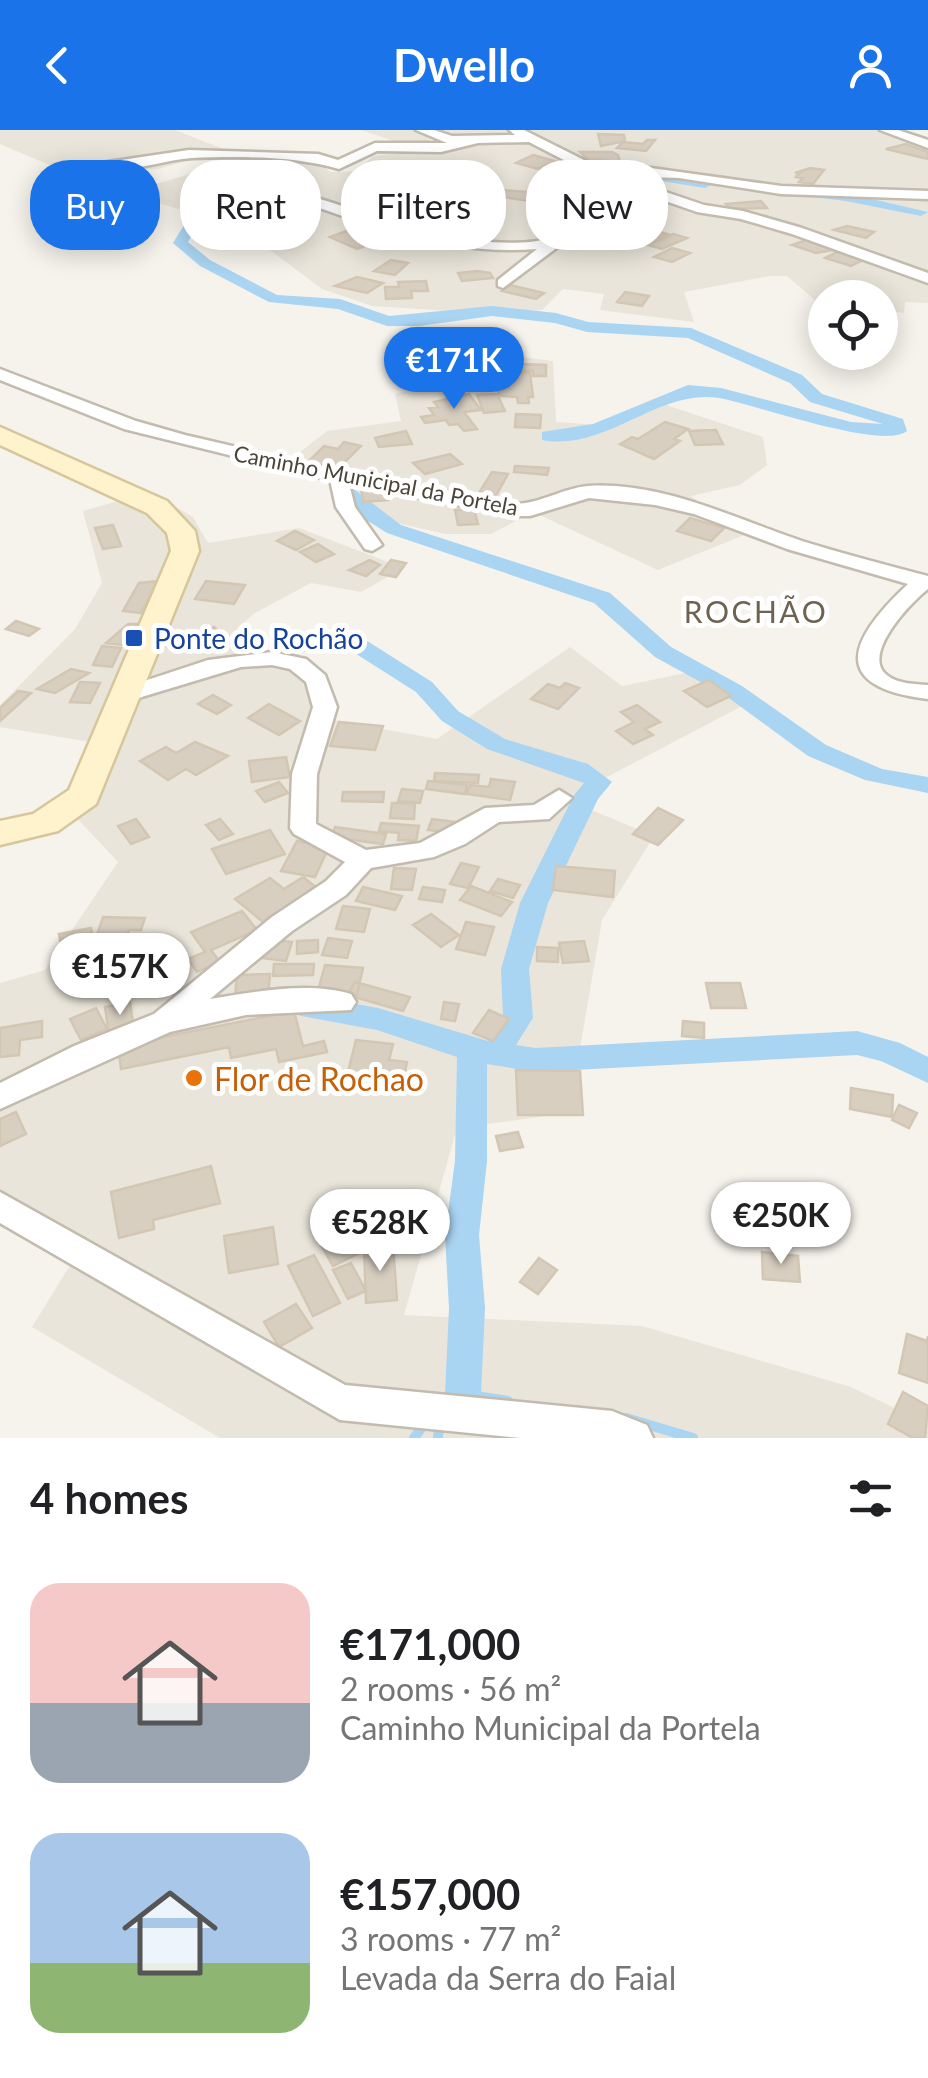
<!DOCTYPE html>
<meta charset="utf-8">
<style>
body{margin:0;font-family:Lato,sans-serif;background:#f2f2f2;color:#202124;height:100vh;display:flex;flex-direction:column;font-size:38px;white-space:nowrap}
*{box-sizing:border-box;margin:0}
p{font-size:32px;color:#757577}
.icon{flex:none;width:55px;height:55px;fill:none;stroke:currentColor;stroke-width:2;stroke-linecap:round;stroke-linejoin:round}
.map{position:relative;height:1308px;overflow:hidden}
.details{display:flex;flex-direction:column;background:#fff;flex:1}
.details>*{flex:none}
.banner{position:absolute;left:30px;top:30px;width:870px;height:90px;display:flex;gap:20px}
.controls{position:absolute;left:808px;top:150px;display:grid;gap:20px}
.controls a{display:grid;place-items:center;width:90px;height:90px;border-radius:50%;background:#fff;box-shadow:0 5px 25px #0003;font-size:50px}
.price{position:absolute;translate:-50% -85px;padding:0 22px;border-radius:35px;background:#fff;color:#222;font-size:32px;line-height:65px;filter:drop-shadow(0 2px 5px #0008)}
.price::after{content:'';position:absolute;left:50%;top:60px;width:30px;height:22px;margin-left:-15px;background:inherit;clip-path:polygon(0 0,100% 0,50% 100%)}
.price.active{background:#1a73e8;color:#fff}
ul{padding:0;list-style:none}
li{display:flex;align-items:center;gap:30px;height:250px;padding:0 30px}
li span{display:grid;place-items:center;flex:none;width:280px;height:200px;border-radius:30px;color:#555}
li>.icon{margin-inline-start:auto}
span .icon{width:120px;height:120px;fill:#fffc;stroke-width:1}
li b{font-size:42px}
h2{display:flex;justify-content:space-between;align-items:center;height:120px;padding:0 30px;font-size:42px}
.tag{padding:0 35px;border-radius:40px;background:#fff;box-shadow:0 5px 25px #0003;font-size:35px;line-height:90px}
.tag.active{background:#1a73e8;color:#fff}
header{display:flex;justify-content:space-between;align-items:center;height:130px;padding:0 30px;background:#1a73e8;color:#fff;font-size:45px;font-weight:700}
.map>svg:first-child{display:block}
.residential{fill:#eae5da}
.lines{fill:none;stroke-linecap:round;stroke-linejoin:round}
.stream{stroke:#a9d4f2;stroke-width:10}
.canal{fill:#a9d4f2;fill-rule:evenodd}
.building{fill:#d8cfc1;stroke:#d3c7b4;stroke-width:2.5}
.street-casing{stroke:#c2bbae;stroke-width:5}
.secondary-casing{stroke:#d6c79b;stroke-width:5}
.street{fill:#fff;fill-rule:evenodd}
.secondary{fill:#fff3cd;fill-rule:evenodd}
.transit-dot{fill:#1a4fb4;stroke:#fff;stroke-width:4}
.food-dot{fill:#e8710a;stroke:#fff;stroke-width:4}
.labels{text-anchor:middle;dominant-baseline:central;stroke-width:10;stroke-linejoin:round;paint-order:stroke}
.far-street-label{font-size:22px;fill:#4b4439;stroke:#fff}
.transit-label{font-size:28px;fill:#164399;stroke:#fff;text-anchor:start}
.neighbourhood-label{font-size:30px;letter-spacing:2.5px;fill:#6e6250;stroke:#fff}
.near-food-label{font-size:32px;fill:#c56008;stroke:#fff;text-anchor:start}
</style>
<header><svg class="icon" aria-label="back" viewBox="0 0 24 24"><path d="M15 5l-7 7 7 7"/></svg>Dwello<svg class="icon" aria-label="person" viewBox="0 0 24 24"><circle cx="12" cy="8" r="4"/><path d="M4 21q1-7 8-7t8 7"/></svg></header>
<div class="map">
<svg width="928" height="1308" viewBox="0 0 928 1308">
<rect width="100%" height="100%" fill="#f6f3ec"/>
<path class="residential" d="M0,0h175l51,20 -68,19 -92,3 -66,-28z
M361,0h526l41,13v160l-23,-1 -1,11 -24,-3v-12l-64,3 -29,-25h-18l-85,16 10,30 -94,-12 4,-16 -41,-5 -21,21 -59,3 -111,-7 -50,-17 -67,-50 45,-15 -35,-16 -46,13 -94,-28 116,-34h76l13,13 28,-1 15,-15 69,-8 9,-7 -17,-5 -7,7h-27z
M496,224l57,7 3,61 46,3 58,-22 103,34 4,28 -27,20 -49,11 53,39 -86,35 -125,-58 -42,22h-45l-85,-19 -32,-36 -43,-16 41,-32 74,-10 -6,-27 60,-15z
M150,362l43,25 15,26 91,-15 105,40 -43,24 -50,-9 -56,30 -18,15 32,27 43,19 23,46 102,19 133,-92 52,39 69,-14 57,31 -183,96 89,37 -52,84 -33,193 -112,15 -53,187 238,11 209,61 77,37v14h-708l-188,-111 45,-73 -77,-47v-224l45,-13 73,-108 -45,-48 42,-68 -115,-19v-22l75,-76 27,-46 -19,-72z"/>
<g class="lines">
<path class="stream" d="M456,1271l7,-7 45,7
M443,1273l21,-28
M626,1288l67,20
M414,1308l12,-16
M438,1308l1,-17"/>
<path class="canal" d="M647,41l64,13 135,9 82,19 -7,4 -75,-15 -135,-16 -6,3 -63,-10 -2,-3z
M592,43l12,3 -11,7 2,35 -18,23h-10l-2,-3 16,-20 -2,-37z
M231,62l7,4 -2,3 -32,16 -16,27 22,18 67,35 63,4 49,17 103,-10 64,7 32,9 103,6 111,47 20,19 81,25 4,12c-25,20 -152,-27 -188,-33 -61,-10 -113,54 -177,42v-8l51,-8 95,-39 33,3 130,34 32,2 -73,-22 -20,-19 -102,-45 -101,-6 -32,-9 -63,-7 -73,10h-32l-49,-17 -69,-7 -69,-36 -27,-23 21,-34z
M347,354l54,41 209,68 61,54 71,39 84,59 56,24 46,8v16l-63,-13 -57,-24 -82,-60 -71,-39 -61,-54 -207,-70 -27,-17 -20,-22v-8z
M319,502l45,7 68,43 26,29 47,28 83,25 24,18 -14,17 -50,104 -19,66 4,49 -17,27 19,3 322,-17 43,12 28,14v26l-47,-22 -24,-6 -322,17 -48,-8v97l-8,74 6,73 -4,86 -5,12 -13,6 -13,-6 -5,-12 4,-86 -4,-73 10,-74 2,-104 -80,-27 -76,-14 -10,-3 -5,-8 5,-8 10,-3 77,14 110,33 15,-24 -2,-48 19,-66 54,-108 10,-12 -97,-34 -45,-28 -26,-29 -66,-42 -29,-4 -34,12 -11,-7 3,-5z"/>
</g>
<path class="building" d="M598,4l26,1 1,6 -24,5z
M647,10h8l-9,11 -29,-3 6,-6 20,2z
M906,14l22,8v7l-42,-10z
M580,22h32l6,3 2,7 -32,-3z
M533,25l22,6 -17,8 -22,-6z
M810,38l14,2 -11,14 -14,-2 4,-4 -7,-1 4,-4h-5z
M235,43l7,9 -26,3 -7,-8z
M502,60l38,3 -6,9 -36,-6z
M761,71l6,7 -37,1 -4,-5z
M395,83l15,5 15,2 -16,7 -24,-11z
M642,94l15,4 -23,10 -14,-5z
M847,96l27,6 -8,6 -32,-8z
M653,100l14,4 -21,9 -14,-4z
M346,101l25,9 -5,2 5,2 -14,5 -27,-12z
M673,104l14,4 -25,11 -14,-4z
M806,110l27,10 -17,3 -24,-8z
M672,118l18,5 -18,9 -18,-5z
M837,122l26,8 -12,6 -26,-8z
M391,130l17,3 -13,12 -21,-4z
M477,141l13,2 3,5 -31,3 -4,-8z
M357,147l26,6 -16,10 -32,-7z
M426,151l2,10h-17l1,7 -26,1 -1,-12h14l-1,-5z
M510,155l34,8 -8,6 -34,-8z
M625,162l24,4 -7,10 -25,-4z
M522,234l24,1v11h-13v-5h-11z
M507,243h23l3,24h-5l1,6h-11l-1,-6 -16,-1 -12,-18z
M469,264l12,16 -17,2 13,17 -13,2 -6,-7 -9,1 -3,-5 -21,3 -4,-6 13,-2 -5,-7 9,-1 -4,-5z
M497,264l8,17 -21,2 -7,-18z
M516,284l25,1 -1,13 -25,-1z
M665,292l23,7 -14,10 6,2 -26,18 -34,-15 12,-7 6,2z
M716,300l7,14 -28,1 -6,-14z
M406,301l6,13 -33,3 -4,-9z
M344,312l17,4 -25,25 -31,-6 19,-19 14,3z
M450,324l12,10 -37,10 -12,-11z
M515,336l34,2 -2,7 -33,-3z
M492,342l16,2 -14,25 -17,-3z
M385,357l3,13 -25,2 -2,-14z
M474,379l4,15 -20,1 -3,-15z
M690,388l34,10 -13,13 -34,-10z
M113,395l8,21 -18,3 -8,-21z
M295,401l19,9 -18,10 -19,-9z
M318,414l16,10 -18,8 -16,-10z
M370,430l10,5 -14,11 -17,-6z
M391,430l15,3 -10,14 -16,-3z
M158,451l-17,32 -18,-2 16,-28z
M206,451l39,4 -11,19 -39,-5z
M16,491l23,8 -10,7 -23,-7z
M128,494h17l-22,21 -17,-2z
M214,497l15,14 -28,11 -15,-14z
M102,516l19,2 -9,19 -19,-2z
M71,539l18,4 -34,20 -18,-4z
M709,550l22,16 -24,11 -23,-16z
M80,552l20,1 -10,20 -20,-1z
M565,553l14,5 -21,21 -27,-10 17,-15 12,4z
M18,561l13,2 -31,28v-13z
M213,565l18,10 -14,9 -19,-10z
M269,574l31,17 -21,14 -31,-17z
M637,575l23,17 -15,7 8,6 -20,9 -17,-13 18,-9 -13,-10z
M339,592l44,4 -8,24 -45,-4z
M195,612l33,14 -32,19 -10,-6 -18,11 -28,-19 26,-14 10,6z
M286,627l4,20 -38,5 -3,-21z
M435,643l44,2 -1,8 -44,-2z
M491,649l24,3 -5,18 -43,-6 3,-9 19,2z
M428,651l39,4 -2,9 -39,-5z
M279,652l9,11 -23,9 -9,-11z
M402,659l21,2 -3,12 -22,-2z
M343,662h41l-1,10 -41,-1z
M392,673h23l-1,16 -24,-1z
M658,678l25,12 -25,25 -25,-11z
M136,689l13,18 -18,7 -13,-18z
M220,689l13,15 -14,6 -13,-15z
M432,689l24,3 -4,11 -24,-3z
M381,693l38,3 -3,15 -18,-1 1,-7 -20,-2z
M335,697l51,7 -3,10 -52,-7z
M270,700l15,24 -59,20 -14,-25z
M297,711l32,6 -14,30 -34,-6z
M461,733l18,4 -11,21 -18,-4z
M556,736l59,5 -2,26 -60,-7z
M394,738l22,1 -4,21 -21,-1z
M303,747l19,15 -54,34 -33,-27 35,-21 14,11z
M498,749l22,6 -7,13 -23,-7z
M471,756l41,16 -11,14 -41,-16z
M363,757l39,9 -7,14 -39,-9z
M423,757l22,3 -3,12 -23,-3z
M343,776l27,3 -6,23 -28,-3z
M242,781l15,19 -46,20 9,12 -23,10 -9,-13 17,-7 -14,-20z
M431,784l28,21 -18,12 -28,-22z
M103,787l42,1 -4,12h-12l-4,13 -30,-2z
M466,792l28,5 -9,28 -29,-6z
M91,798l4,22 -32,7 -4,-23z
M140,806l22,5 -9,14 -22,-5z
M328,808l24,3 -5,17 -25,-3z
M267,809l25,3 -6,19 -25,-3z
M318,810v12l-21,2v-13z
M584,811l5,20 -26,2 -4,-20z
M537,817l21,1v14l-21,-1z
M274,834h40l-1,11 -40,1z
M325,835l38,3 -6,27 -39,-4z
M270,844l-2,22 -33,1 2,-22z
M355,852l55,15 -7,14 -56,-16z
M706,853h34l6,25h-35z
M130,872l4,28 -25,5 -4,-28z
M444,872l15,2 -4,17 -14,-2z
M96,878l11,21 -26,11 -11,-21z
M489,880l20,9 -16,22 -20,-8z
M294,881l9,35 21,-5 3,11 -48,10 -3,-13 -45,9 -2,-11 -108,22 -3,-23z
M42,891v16l-22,3 -1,15 -19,2v-29z
M683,891l21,2v15l-22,-2z
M356,910l37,4 -4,16 18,2 -4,20 -56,-6z
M516,940l64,1 3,44h-65z
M851,958l42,7 -1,22 -42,-8z
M899,975l18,8 -8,15 -17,-8z
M16,982l10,22 -26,12v-27z
M518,1002l5,15 -23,4 -4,-15z
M211,1036l9,37 -67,17 1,9 -35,9 -8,-46z
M339,1090l20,33 -26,13 -19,-34z
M273,1097l5,37 -49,9 -5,-37z
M393,1114l4,56 -31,3 -2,-56z
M762,1122l36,4 2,26 -37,-3z
M314,1125l26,48 -27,13 -25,-50z
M539,1128l18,12 -19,24 -18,-12z
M351,1133l15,28 -18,8 -15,-29z
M296,1174l16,24 -33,19 -15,-25z
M907,1204l20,7 1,-5v47l-29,-10z
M903,1262l25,14 -3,32h-12l-25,-14z"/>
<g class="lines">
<g class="street-casing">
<path id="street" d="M416,0h18l18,6 63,-1 -6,-5h15l80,40 47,-2 130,18 147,5v8l-147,-5 -102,-16 -60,-2 85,29 39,6 59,17 126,45v10l-136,-49 -51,-15 -44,-7 -95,-33 -13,5v26l-7,19 -79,59 -5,-2v-6l39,-31c-49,4 -97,-4 -144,-17 -82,-22 -103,-49 -193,-23l-7,-4c59,-43 147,3 206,20 35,10 154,37 174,-5 5,-11 3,-26 2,-38l16,-8 -62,-32 -51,1 -37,9 -64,-1 -38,18c-45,-13 -100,-13 -147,-11 -27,1 -68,19 -91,5l88,-13 129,4 20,6 37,-17h72z
M880,0h18l30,10v8z
M0,239l136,52 49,14 155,36 174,33c26,0 49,-16 74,-18 73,-5 148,33 214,55 42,13 84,24 126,35v13c-17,13 -69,67 -40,87 11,8 27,8 40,9v14c-101,-12 -79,-60 -20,-115l-121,-35 -93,-35 -39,-9 -66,-7 -59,18h-16l-165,-32 6,23 27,38 -10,6 -7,-2 -29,-42 -6,-27 -206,-51 -124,-49z
M272,522l34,7 19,16 12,32 -20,67 -1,50 50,26 54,-7 65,-35 49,-3 25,-15 13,8 -23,21 -50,3 -34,22 -31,13 -63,11 -25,27 -54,36 -82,68c43,-7 99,-18 141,-5l5,8 -5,8 -105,5 -76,17 -170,77v-26l74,-37 80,-32 118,-97 54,-36 19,-19 -51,-28 -4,-6 2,-54 21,-67 -7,-25 -16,-13 -18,-4 -31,2 -116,35 -12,-7 4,-5 91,-30z
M0,1062l345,193 267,26 35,14 6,13h-132l-181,-18 -340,-197z"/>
</g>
<g class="secondary-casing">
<path id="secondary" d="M0,297l167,74 28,30 4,20 -103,253 -38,27 -58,14v-24l33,-7 36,-24 102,-239 -4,-18 -20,-20 -147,-68z"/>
</g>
<use href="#street" class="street"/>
<use href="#secondary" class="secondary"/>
</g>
<rect class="transit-dot" x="124" y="498" width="20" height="20" rx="5"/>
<circle class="food-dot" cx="194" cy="948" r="10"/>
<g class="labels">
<g class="far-street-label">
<text transform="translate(376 350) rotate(11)">Caminho Municipal da Portela</text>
</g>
<g class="transit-label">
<text x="154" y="508">Ponte do Rochão</text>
</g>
<g class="neighbourhood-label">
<text x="756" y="481">ROCHÃO</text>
</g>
<g class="near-food-label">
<text x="214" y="948">Flor de Rochao</text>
</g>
</g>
</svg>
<div class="controls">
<a><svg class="icon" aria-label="locate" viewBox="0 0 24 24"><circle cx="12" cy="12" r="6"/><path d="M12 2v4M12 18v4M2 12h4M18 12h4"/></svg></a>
</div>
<b class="price active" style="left:454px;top:282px">€171K</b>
<b class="price" style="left:120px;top:888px">€157K</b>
<b class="price" style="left:781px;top:1137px">€250K</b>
<b class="price" style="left:380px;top:1144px">€528K</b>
<div class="banner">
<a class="tag active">Buy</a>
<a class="tag">Rent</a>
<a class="tag">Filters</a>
<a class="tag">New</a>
</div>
</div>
<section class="details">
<h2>4 homes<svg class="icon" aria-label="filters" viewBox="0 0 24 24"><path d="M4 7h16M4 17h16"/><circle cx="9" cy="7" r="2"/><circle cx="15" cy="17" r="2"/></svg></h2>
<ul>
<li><span style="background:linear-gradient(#f6c9c9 60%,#9aa5b1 0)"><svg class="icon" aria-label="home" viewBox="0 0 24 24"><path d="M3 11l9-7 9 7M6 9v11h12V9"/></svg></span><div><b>€171,000</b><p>2 rooms · 56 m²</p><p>Caminho Municipal da Portela</p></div></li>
<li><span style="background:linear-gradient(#a9c7e8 65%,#8fb573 0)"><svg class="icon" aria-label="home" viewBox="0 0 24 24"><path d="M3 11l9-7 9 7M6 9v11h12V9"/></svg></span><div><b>€157,000</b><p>3 rooms · 77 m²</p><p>Levada da Serra do Faial</p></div></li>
</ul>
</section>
